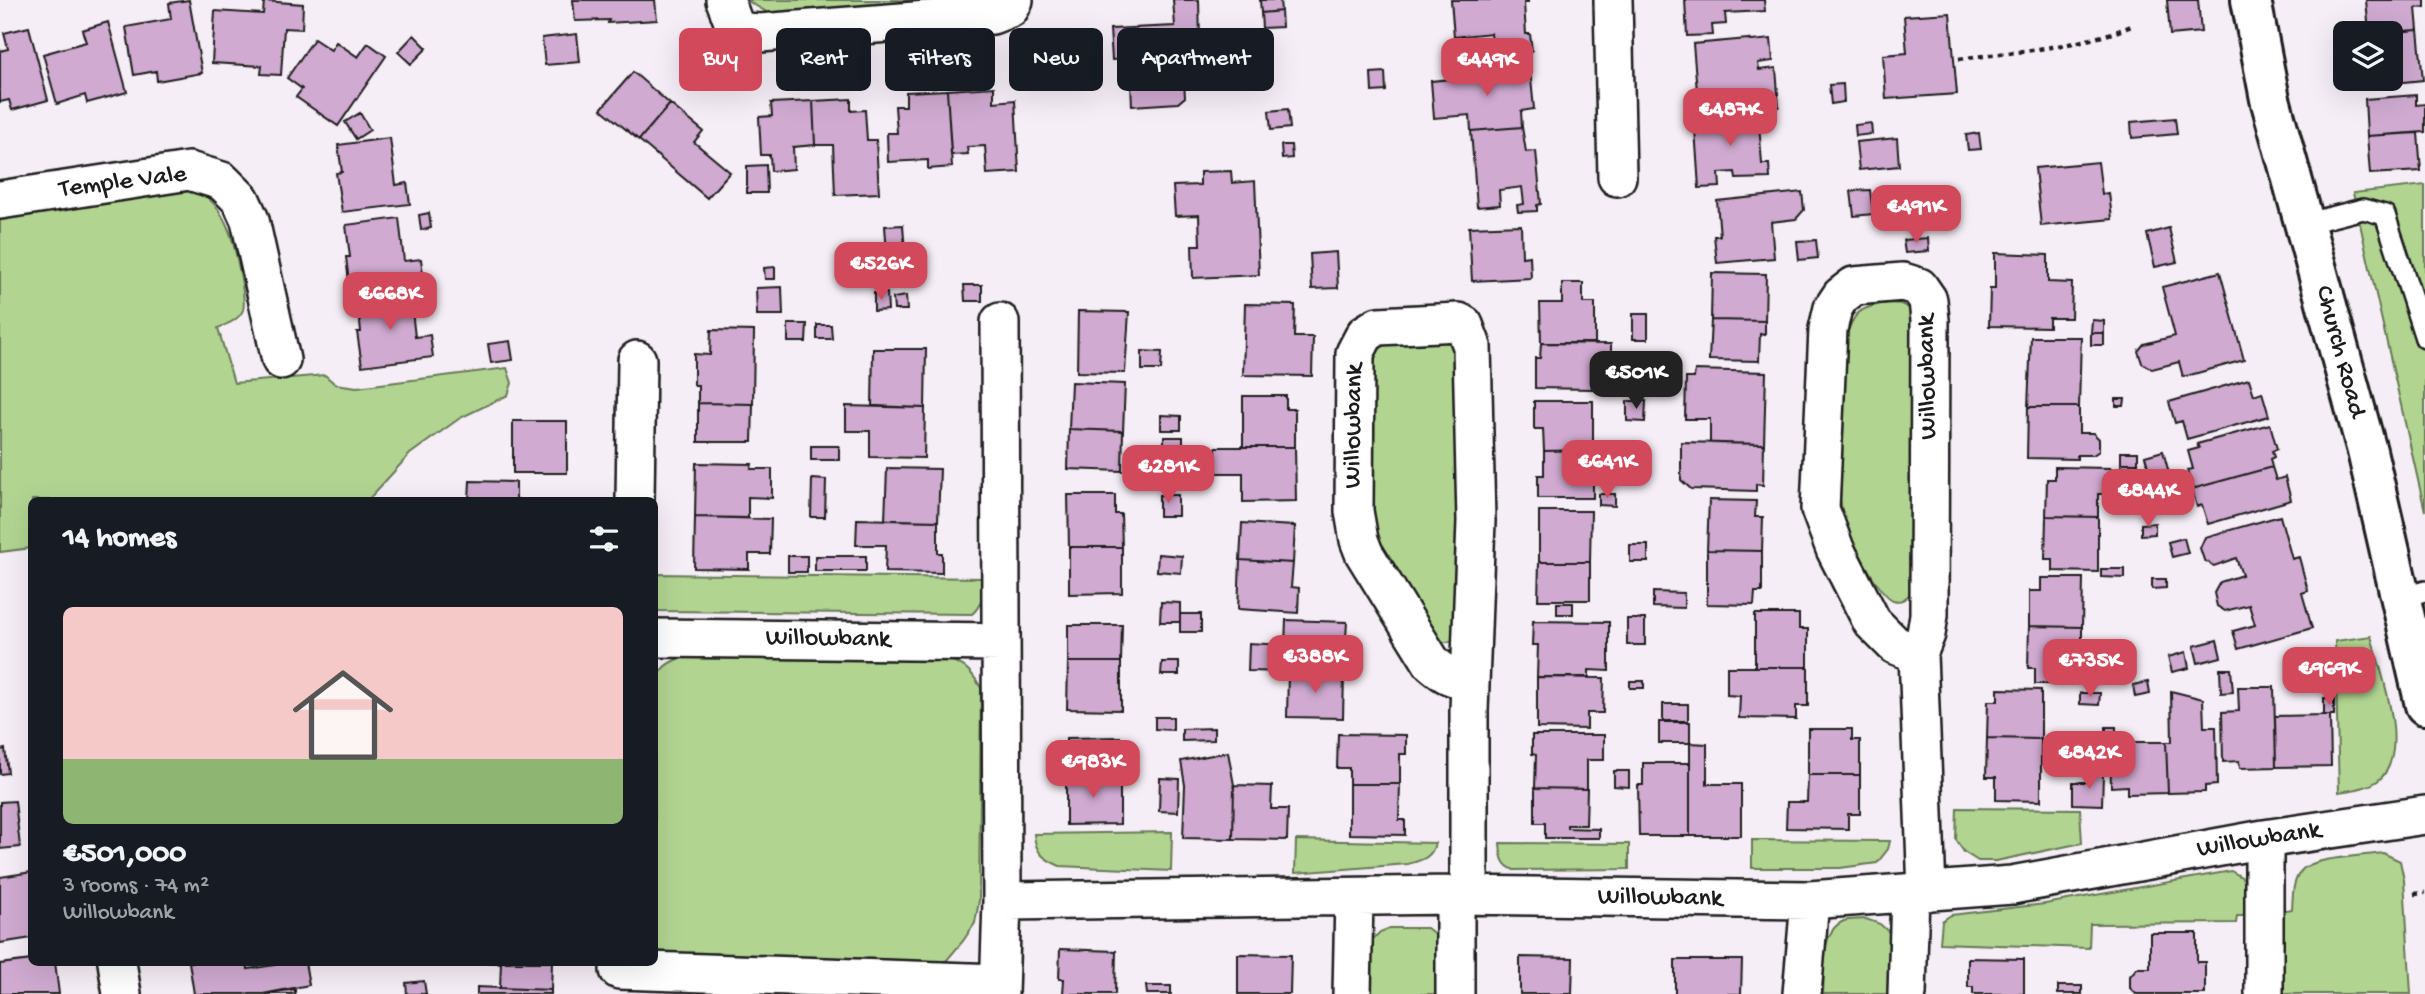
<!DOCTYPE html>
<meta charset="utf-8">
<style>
body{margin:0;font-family:"Gochi Hand",sans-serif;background:#242831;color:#f1f3f6;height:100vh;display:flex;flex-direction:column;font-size:26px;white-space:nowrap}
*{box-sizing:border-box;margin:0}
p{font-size:23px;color:#9ea1a6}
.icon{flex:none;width:38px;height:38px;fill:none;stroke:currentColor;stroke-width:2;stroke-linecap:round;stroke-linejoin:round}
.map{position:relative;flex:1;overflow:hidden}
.drawer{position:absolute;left:28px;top:497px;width:630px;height:469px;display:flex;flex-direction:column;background:#171b24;border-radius:10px;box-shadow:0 7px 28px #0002}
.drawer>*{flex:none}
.guide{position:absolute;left:679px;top:28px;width:665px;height:63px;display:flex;gap:14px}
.controls{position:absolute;left:2333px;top:21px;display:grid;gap:14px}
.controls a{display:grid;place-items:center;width:70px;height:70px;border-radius:10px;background:#171b24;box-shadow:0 7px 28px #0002;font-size:35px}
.price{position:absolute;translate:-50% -60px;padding:0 16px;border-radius:14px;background:#d1495b;color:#fff;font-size:23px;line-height:46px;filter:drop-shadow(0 2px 4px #0008)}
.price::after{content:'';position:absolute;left:50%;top:42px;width:21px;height:16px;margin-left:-10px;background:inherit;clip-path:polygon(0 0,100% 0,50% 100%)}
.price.current{background:#222;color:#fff}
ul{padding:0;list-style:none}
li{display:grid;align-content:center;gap:14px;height:371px;padding:0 35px}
li span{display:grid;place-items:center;height:217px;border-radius:10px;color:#555}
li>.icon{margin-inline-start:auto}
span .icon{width:126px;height:126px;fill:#fffc;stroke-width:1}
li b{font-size:30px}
h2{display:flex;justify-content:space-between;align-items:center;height:84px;padding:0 35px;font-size:30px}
.pill{padding:0 24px;border-radius:10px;background:#171b24;box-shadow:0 7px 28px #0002;font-size:24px;line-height:63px}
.pill.current{background:#d1495b;color:#fff}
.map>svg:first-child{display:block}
.green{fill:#b1d591;stroke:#667856;stroke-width:2}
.building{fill:#d0aad1;stroke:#1c1c1c;stroke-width:2}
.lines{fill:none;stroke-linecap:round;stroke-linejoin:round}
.lane-casing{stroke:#1c1c1c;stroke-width:24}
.street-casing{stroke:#1c1c1c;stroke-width:42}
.secondary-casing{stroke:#1c1c1c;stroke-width:44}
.path{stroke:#1c1c1c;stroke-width:4.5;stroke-dasharray:5 5;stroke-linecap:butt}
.lane{stroke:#fff;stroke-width:19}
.street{stroke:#fff;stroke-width:37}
.secondary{stroke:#fff;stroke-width:38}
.labels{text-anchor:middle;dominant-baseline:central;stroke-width:6;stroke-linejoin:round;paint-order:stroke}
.street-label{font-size:26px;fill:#1c1c1c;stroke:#fff}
</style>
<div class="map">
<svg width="2425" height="994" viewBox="0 0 2425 994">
<rect width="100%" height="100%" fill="#f6eef6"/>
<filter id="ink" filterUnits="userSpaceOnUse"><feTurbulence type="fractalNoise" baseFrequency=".0143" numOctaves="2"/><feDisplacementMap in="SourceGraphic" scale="14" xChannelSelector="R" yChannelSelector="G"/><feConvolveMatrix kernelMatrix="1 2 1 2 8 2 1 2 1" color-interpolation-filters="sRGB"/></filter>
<g filter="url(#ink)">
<path class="green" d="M746,0h227l-196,18z
M2425,185v326l-72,-318z
M177,190c9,1 18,0 27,5 11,7 20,23 25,35 5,12 18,68 14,80 -4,10 -16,14 -25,18l16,55 91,-8 10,9 22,3 150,-19 5,15 -4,12 -48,23 -50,36 -42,46h-336l-1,48 -31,4v-334z
M1889,303l12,1 8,4 6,13 -3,271c-6,6 -10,11 -19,8 -14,-5 -44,-64 -49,-80 -2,-7 -3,-14 -4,-21l5,-158c7,-28 15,-35 44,-38z
M1380,339h71l6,10 1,265 -2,25c-11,6 -15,3 -23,-6l-59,-97 -3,-8v-179z
M654,574l328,4c0,14 2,26 -10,36l-315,-3 -2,-2z
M2371,636c9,34 43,121 5,146 -11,7 -25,8 -37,10l-4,-151z
M941,657c22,7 29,11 40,31l-2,213 -4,22 -12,18 -16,19 -21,9 -264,-16 -7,-5 -1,-260c4,-17 10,-24 26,-30z
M1957,808l123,1 2,34 -86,18h-18l-14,-9 -8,-12z
M1172,832l-1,39 -111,-5c-16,-7 -25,-13 -26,-32z
M1296,840l139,3c-3,15 -13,17 -27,21l-113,9z
M1752,840l138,1 -2,8 -11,14 -37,5h-88z
M1500,843l129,1v25l-115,1c-13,-5 -13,-15 -14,-27z
M2383,853l17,8 4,19 7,114h-130v-83l11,-2c1,-13 0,-27 9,-38 11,-14 64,-15 82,-18z
M2231,871l12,7 3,9 -1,29h-8l-1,7 -146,1 -1,24 -149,-5 2,-22 9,-6 94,-11z
M1866,919l14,5 11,10 -2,60h-66c2,-22 -4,-63 21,-73 6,-2 15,-1 22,-2z
M1390,928h37l9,7 1,59h-68l3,-54 8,-8z"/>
<path class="building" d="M189,0l13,73 -45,8 -1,-10 -22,4 -8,-48 45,-8 -2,-16z
M573,0h82l2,20 -49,3 1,-3 -34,1z
M1173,0h26l1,40 -24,2 2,36 6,4 1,15 -7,6 -46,3 -2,-47 -18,1 -2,-31 65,-3z
M1260,0h20l1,11 -20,2z
M1451,0h77v3h-4l2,31h4l2,17 -39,3 -2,-21 -37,4z
M1685,0h79l1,11 -40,2 1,11 -14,1 1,10 -26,1z
M2167,0h31l3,32 -31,3z
M2366,0h59v7l-9,1 2,22 -49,3z
M264,1l39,3 -1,25 -18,-1 -3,47 -20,-1 1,-8 -50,-3 3,-52 48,3z
M1281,11l1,16 -20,1 -1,-15z
M1950,13l7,81 -71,5 -3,-44 24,-2 -3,-37z
M108,22l19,70 -40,11 -2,-8 -28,9 -14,-50 43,-12 -4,-12z
M29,27l19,73 -36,10 -3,-10 -9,2v-51l8,-2 -4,-16z
M2418,30l5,50 -49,5v-6h16v-46h-4z
M577,34l3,28 -35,3 -3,-27z
M414,35l13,13 -16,16 -13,-12z
M314,39l17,11 5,-8 22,15 10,-14 18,13 -48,70 -42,-29 6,-8 -15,-11z
M1748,39l4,2 19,-2 2,22 -15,2 1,7 17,-2 3,39 -72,5 -1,-22 -9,1 -4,-47z
M1529,59l5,50 -13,2 1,16 -51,4 -1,-16 -36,3 -3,-37 81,-8 -1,-12z
M633,72l37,32 -31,36 -38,-31z
M1385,72l1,19 -14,1 -1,-19z
M1843,84l1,18 -13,2 -2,-19z
M994,87v15l21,-2 4,72 -32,2 -2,-28 -18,1 1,7 -17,1 -4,-65z
M947,90l5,77 -24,2v-9l-40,2 -1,-29h10l-2,-27h11v-14z
M2416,95v10l9,-1v28l-58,4 -2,-37z
M851,99v12l14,-1 2,30h9l3,53 -44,2 -2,-50h-18l-2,-44z
M813,101l2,44 -22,2 1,22 -23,2 -1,-16h-9l-2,-38 13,-1 -1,-13z
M670,104l33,27 -9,11 36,30 -23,26 -68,-58z
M1288,109l2,19 -19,2 -2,-19z
M1758,109l4,55h7l1,14 -34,1 -1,-7 -16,1 1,14 -21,1 -4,-59 14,-1 -2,-16z
M360,113l10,17 -14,9 -11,-17z
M2175,118l2,16 -45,4 -1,-16z
M1871,123l1,11 -16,2 -1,-11z
M1522,127l4,25 10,-1 5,53 -4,1v6l-19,1 -1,-7 7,-1 -2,-17 -23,3 1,15 -23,2 -6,-76z
M1979,133l2,16 -13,1 -2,-15z
M2418,133l3,38 -51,3 -3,-38z
M390,138l6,47 11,-2 3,21 -68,8 -6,-39 6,-1 -4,-27z
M1897,138l2,28 -40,4 -3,-28z
M1281,145h10l1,13 -10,1z
M2098,162l4,32 7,-1 3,26 -71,7 -6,-58z
M766,165l1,28h-20v-27z
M1231,171l1,12 23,-2 4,94 -66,3 -1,-33h8l-1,-30 -24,1 -2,-30 27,-1v-13z
M1870,190l3,24 -19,2 -3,-25z
M1802,192l2,18 -8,9 -25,3 3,36 -57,5 -3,-27h6l-3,-35z
M429,213l2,15 -10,2 -2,-15z
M399,218l5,43 17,-2 3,23 -74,9 -4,-34h4l-4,-32z
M903,225l2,28 -18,1 -2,-28z
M1521,225l1,32 8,-1 1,22 -59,3 -3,-54z
M2169,228l8,34 -22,5 -8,-33z
M1928,238l1,13 -24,2 -2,-13z
M1816,240l2,18 -19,2 -2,-19z
M1336,252l2,36 -26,1 -2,-35z
M1995,253l53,2v27l24,1 -1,35h-22v9l-60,-1 1,-37h5z
M775,267v12h-10l-1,-11z
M2220,272l24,88 -61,17 -4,-15 -27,7 -10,-6 -4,-12 6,-7 31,-8 -13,-49z
M1712,273l54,1 -1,47 -54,-1z
M1562,283h21v20h12v40h-54l-1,-40h22z
M964,285h18v16h-17z
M782,287l1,28h-26l-1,-27z
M410,293l5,44 15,-2 3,22 -71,9 -5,-34h4l-3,-32z
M874,293h13l1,17 -14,1z
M906,296l1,14h-13l-1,-12z
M1245,304l50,1 -1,32h19l-1,39 -69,-1z
M1078,311l51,1 -4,61 -48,-1z
M1633,314h15v25h-15z
M1711,320l54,1v14l-5,-1 -1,27 -50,-1z
M2092,320l12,1v12h-13z
M788,324h19l-1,18h-18z
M817,325h14l1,14h-15z
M711,330l43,1 -1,73 -55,-1v-18h-4v-31l16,1z
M2091,333h13v12h-13z
M2031,337h50l-2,70h-51z
M510,341l3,19 -22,3 -3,-19z
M1541,343l70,1v33h-19v12l-57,-1v-30h5z
M873,349h53l-1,59 -53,-2z
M1142,351l20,1 -1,18h-19z
M1695,370l71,2 -2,72 -54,-1v-24h-25l1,-41h8z
M2249,379l5,16 8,-3 7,24 -82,23 -5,-18 -7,2 -6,-21z
M1071,382l54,2 -2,47 -54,-2z
M1243,396h43v13h9v38h-52z
M2116,399h9l-1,7h-8z
M1534,401h59v49l-49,1 -1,-22h-9z
M1627,401h19l-1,21 -18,-1z
M698,403l55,1 -1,38h-54z
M846,406l79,2 -1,50 -54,-1v-26h-24z
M2028,407h51v26h14l6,6v12l-6,4h-16v4l-50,-1z
M1161,415l20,1v14h-20z
M513,421h54v52h-54z
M2270,424l7,25 -5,2 2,6 -4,2 2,8 -80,22 -5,-19 6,-1 -5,-18 11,-3 -2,-4z
M1069,429l54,2 -1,40 -54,-2z
M1164,437h19v20h-19z
M1681,442l83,2 -1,41 -7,-1v7l-65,-2 -10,-9z
M811,446h28v14h-28z
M1216,447h79l1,54 -53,1v-29h-27z
M1593,450v48h-55v-23h6v-24z
M2163,451l6,22 -18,5 -6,-22z
M2121,452h17v11h-17z
M696,463l56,1 -1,5h21v29l-24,-1v21l-53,-1z
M2121,463h17v13h-17z
M2055,467l56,1 8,7v13l-8,6h-13v23l-52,-1 1,-37h8z
M2272,467l4,13 9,-3 6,23 -83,24 -6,-19 -5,2 -5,-18z
M887,468l53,1 -2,52 -53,-1z
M812,479l14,1 -1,37h-14z
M470,481l46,1v17l5,1h-52z
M2183,492l2,6 -10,3 -1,-7z
M1599,494h16v12l-16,-1z
M1068,495h47v19h6l1,33h-53z
M1159,495h19v21h-19z
M1709,500l47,1 -1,16h8l-1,34 -55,-1z
M1539,511h52l-1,51h-51z
M2046,516l52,1v55l-45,-1v-12h-8z
M2280,516l12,43 7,-2 9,34 -6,2 10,35 -74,21 -5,-18 22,-6 -6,-20 -24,6 -8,-5 -3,-13 6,-11 22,-7 -6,-17 -22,8 -10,-6 -4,-12 5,-11z
M695,517l76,2 -1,35h-21v15l-55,-1z
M857,519l81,2v32h4v20l-57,-1 1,-27h-30z
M1242,523l53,3 -2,37 -53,-3z
M2155,523v11l-14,1v-11z
M2184,538l4,15 -16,4 -4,-15z
M1630,545h18v17h-18z
M1069,547h53v46l-53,1z
M1707,550l55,1v41h-7l-1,13 -47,-1z
M1158,554l24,2 -1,17 -24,-2z
M788,556h19v16h-19z
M815,556h51v15h-51z
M1240,560l53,3 -2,24 8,1 -1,25 -60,-4z
M1539,562h51v38h-52z
M2101,569h24v9l-24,-1z
M2041,578h42l-1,49 -53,-1v-35h12z
M2152,579h14v9l-14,1z
M1653,592l31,1v15l-31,-1z
M1161,602l19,1v19h-20z
M1557,603h16v11h-16z
M1180,614h21v18h-21z
M1755,614h44v15h9v38h-53z
M1627,619h18v26h-18z
M1286,620l61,2 -1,16h-7l-1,35 -90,-2 1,-28 36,2z
M1533,621l76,1v49l-20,-1v7h-52l1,-32h-6z
M1068,625h54l-1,37h-53z
M2029,626l53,1v30h16l8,9 -1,12 -9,6h-61v-16h-7z
M2217,640l4,17 -23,6 -4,-17z
M2186,652l3,16 -17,4 -4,-15z
M1068,662h53v48l-54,-1z
M1162,662h17v13h-18z
M1727,667h81v39h-12v13l-57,-1 1,-22 -13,-1z
M2220,669h11l2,23 -12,1z
M1288,672l56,2 -1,44 -56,-1z
M1537,677l67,1 -1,35h-16v16l-50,-1z
M1630,681h14v7h-14z
M2148,682l2,12 -15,3 -2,-12z
M2238,687h36l2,80 -36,1 -1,-7 -16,1 -1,-50 17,-1z
M1998,689l43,1v49l-54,-1 1,-37h10z
M2171,691l32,8 1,28h12l1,58 -12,1v6l-37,1 -2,-51h6z
M2080,693h20l-1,12 -19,-1z
M2324,698h10v17h-10z
M1663,704h25v17h-25z
M2324,715h6l1,51 -55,1 -1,-51z
M1155,717h18v13l-18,-1z
M1659,722h31v21h-31z
M2106,727h10v13l-10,1z
M1214,728v12l-32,1v-12z
M1808,729h44v11h8v35h-52z
M1338,734l68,1v19h-6v30h-51v-16h-12z
M1532,735h72v25h-17v29l-52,-1 1,-33 -4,-1z
M1120,737v39l-54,1v-39z
M1987,738l54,1v62l-45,-1v-23h-10z
M2110,740h18v2h38l2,51 -41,1v-8l-16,1z
M1690,743l17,1v40h34v52h-51z
M5,749l3,24 -8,1v-24z
M1228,752l6,33 -1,54 -50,-1 2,-53 -4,-24z
M1643,763h47v73h-51l-1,-51h5z
M1614,771h15v16l-15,-1z
M2087,774h16l-1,31 -29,-1v-22h14z
M1808,775h52v39h-12v15l-62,-1 1,-26h20z
M1120,776v48l-54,1v-48z
M1160,778l19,1 -1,33 -19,-1z
M1349,784h51l-1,36h6v15l-56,-1z
M1234,785l38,1 -1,23h17l-1,31 -54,-1z
M1535,788l52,1 -1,36h-19v3l32,1v9h-54v-15h-10z
M15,801l5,46 -20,2v-47z
M32,872v66l-32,5v-66z
M2150,933h47v29h8v32h-69l-6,-6v-12l7,-8h13z
M1060,949l56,2 -1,43h-52l1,-15h-5z
M1238,954l53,1 -1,39h-52z
M1520,957l53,1 -1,36h-52z
M1968,958l56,1v35h-51v-7h-5z
M32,960v2h23l4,32h-59v-30z
M1675,960h67l-1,34h-66z
M189,962h58l1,7 27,-4v-3h30l4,23 -46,9h-69z
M484,962h68l-1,28 -51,-2 1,-25z
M424,981l2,13h-19l-1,-11z
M1146,986h25v8h-24z
M2058,986h24v8h-24z
M477,987l74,3v4h-74z
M295,989v5h-32z"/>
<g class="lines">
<g class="lane-casing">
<path id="lane" d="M2304,224l59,-15 22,6 40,123
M2401,598l24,-7"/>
</g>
<g class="street-casing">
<path id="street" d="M725,0l10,27 11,5 14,1 232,-18 18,-7 4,-8
M1613,0l4,177
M0,200l189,-29 33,10 19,19 9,20 31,140
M635,500l2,-140
M654,638l347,4
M1918,654l-23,-9 -23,-23 -37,-73 -15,-40 8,-180 5,-21 8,-12 13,-10 49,-4 16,5 9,13 2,20 -1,295 -3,19 -8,20 9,238
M2264,839v155
M1455,895v99
M1469,896v-185l7,-190 -4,-175 -8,-21 -5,-3 -81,4 -13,8 -10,19 -1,158 5,29 5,13 68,110c14,12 20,16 38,16
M1002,901l453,-6 355,5 202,-15 252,-46 161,-24
M117,962l5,32
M619,970l380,13
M999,994l3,-93 -2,-579
M1352,994l2,-97
M1802,994l8,-94
M1907,994l3,-101"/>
</g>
<g class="secondary-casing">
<path id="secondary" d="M2251,0l19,99 97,352 58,254"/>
</g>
<path class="path" d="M1959,59c60,-8 119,-11 175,-34
M2414,894l11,-1"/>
<use href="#lane" class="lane"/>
<use href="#street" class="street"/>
<use href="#secondary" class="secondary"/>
</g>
</g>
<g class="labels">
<g class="street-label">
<text transform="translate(123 183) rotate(-7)">Temple Vale</text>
<text transform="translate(2339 352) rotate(75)">Church Road</text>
<text transform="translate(1929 377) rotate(-91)">Willowbank</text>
<text transform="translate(1355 426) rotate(-89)">Willowbank</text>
<text transform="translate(828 640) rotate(1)">Willowbank</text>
<text transform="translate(2259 841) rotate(-9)">Willowbank</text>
<text transform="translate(1660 899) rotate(1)">Willowbank</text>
</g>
</g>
</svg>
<div class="controls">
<a><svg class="icon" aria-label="layers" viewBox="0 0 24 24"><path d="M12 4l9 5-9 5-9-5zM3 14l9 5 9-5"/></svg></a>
</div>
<b class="price" style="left:1487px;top:98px">€449K</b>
<b class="price" style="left:1730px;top:148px">€487K</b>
<b class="price" style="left:1916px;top:245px">€491K</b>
<b class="price" style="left:881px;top:302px">€526K</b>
<b class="price" style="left:390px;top:332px">€668K</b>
<b class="price current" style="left:1636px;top:411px">€501K</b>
<b class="price" style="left:1607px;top:500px">€641K</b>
<b class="price" style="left:1168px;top:505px">€281K</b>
<b class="price" style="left:2148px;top:529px">€844K</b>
<b class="price" style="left:1315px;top:695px">€388K</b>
<b class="price" style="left:2090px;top:699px">€735K</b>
<b class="price" style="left:2329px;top:707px">€969K</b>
<b class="price" style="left:2089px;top:791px">€842K</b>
<b class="price" style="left:1093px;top:800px">€983K</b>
<div class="guide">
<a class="pill current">Buy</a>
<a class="pill">Rent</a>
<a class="pill">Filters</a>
<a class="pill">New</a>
<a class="pill">Apartment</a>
</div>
<section class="drawer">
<h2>14 homes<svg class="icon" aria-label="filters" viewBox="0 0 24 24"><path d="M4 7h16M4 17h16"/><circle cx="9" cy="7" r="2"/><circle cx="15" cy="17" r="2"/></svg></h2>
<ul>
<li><span style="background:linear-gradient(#f6c9c9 70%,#8fb573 0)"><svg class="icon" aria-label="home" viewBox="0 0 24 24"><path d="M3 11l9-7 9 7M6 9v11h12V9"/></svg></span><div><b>€501,000</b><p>3 rooms · 74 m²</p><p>Willowbank</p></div></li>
</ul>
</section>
</div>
